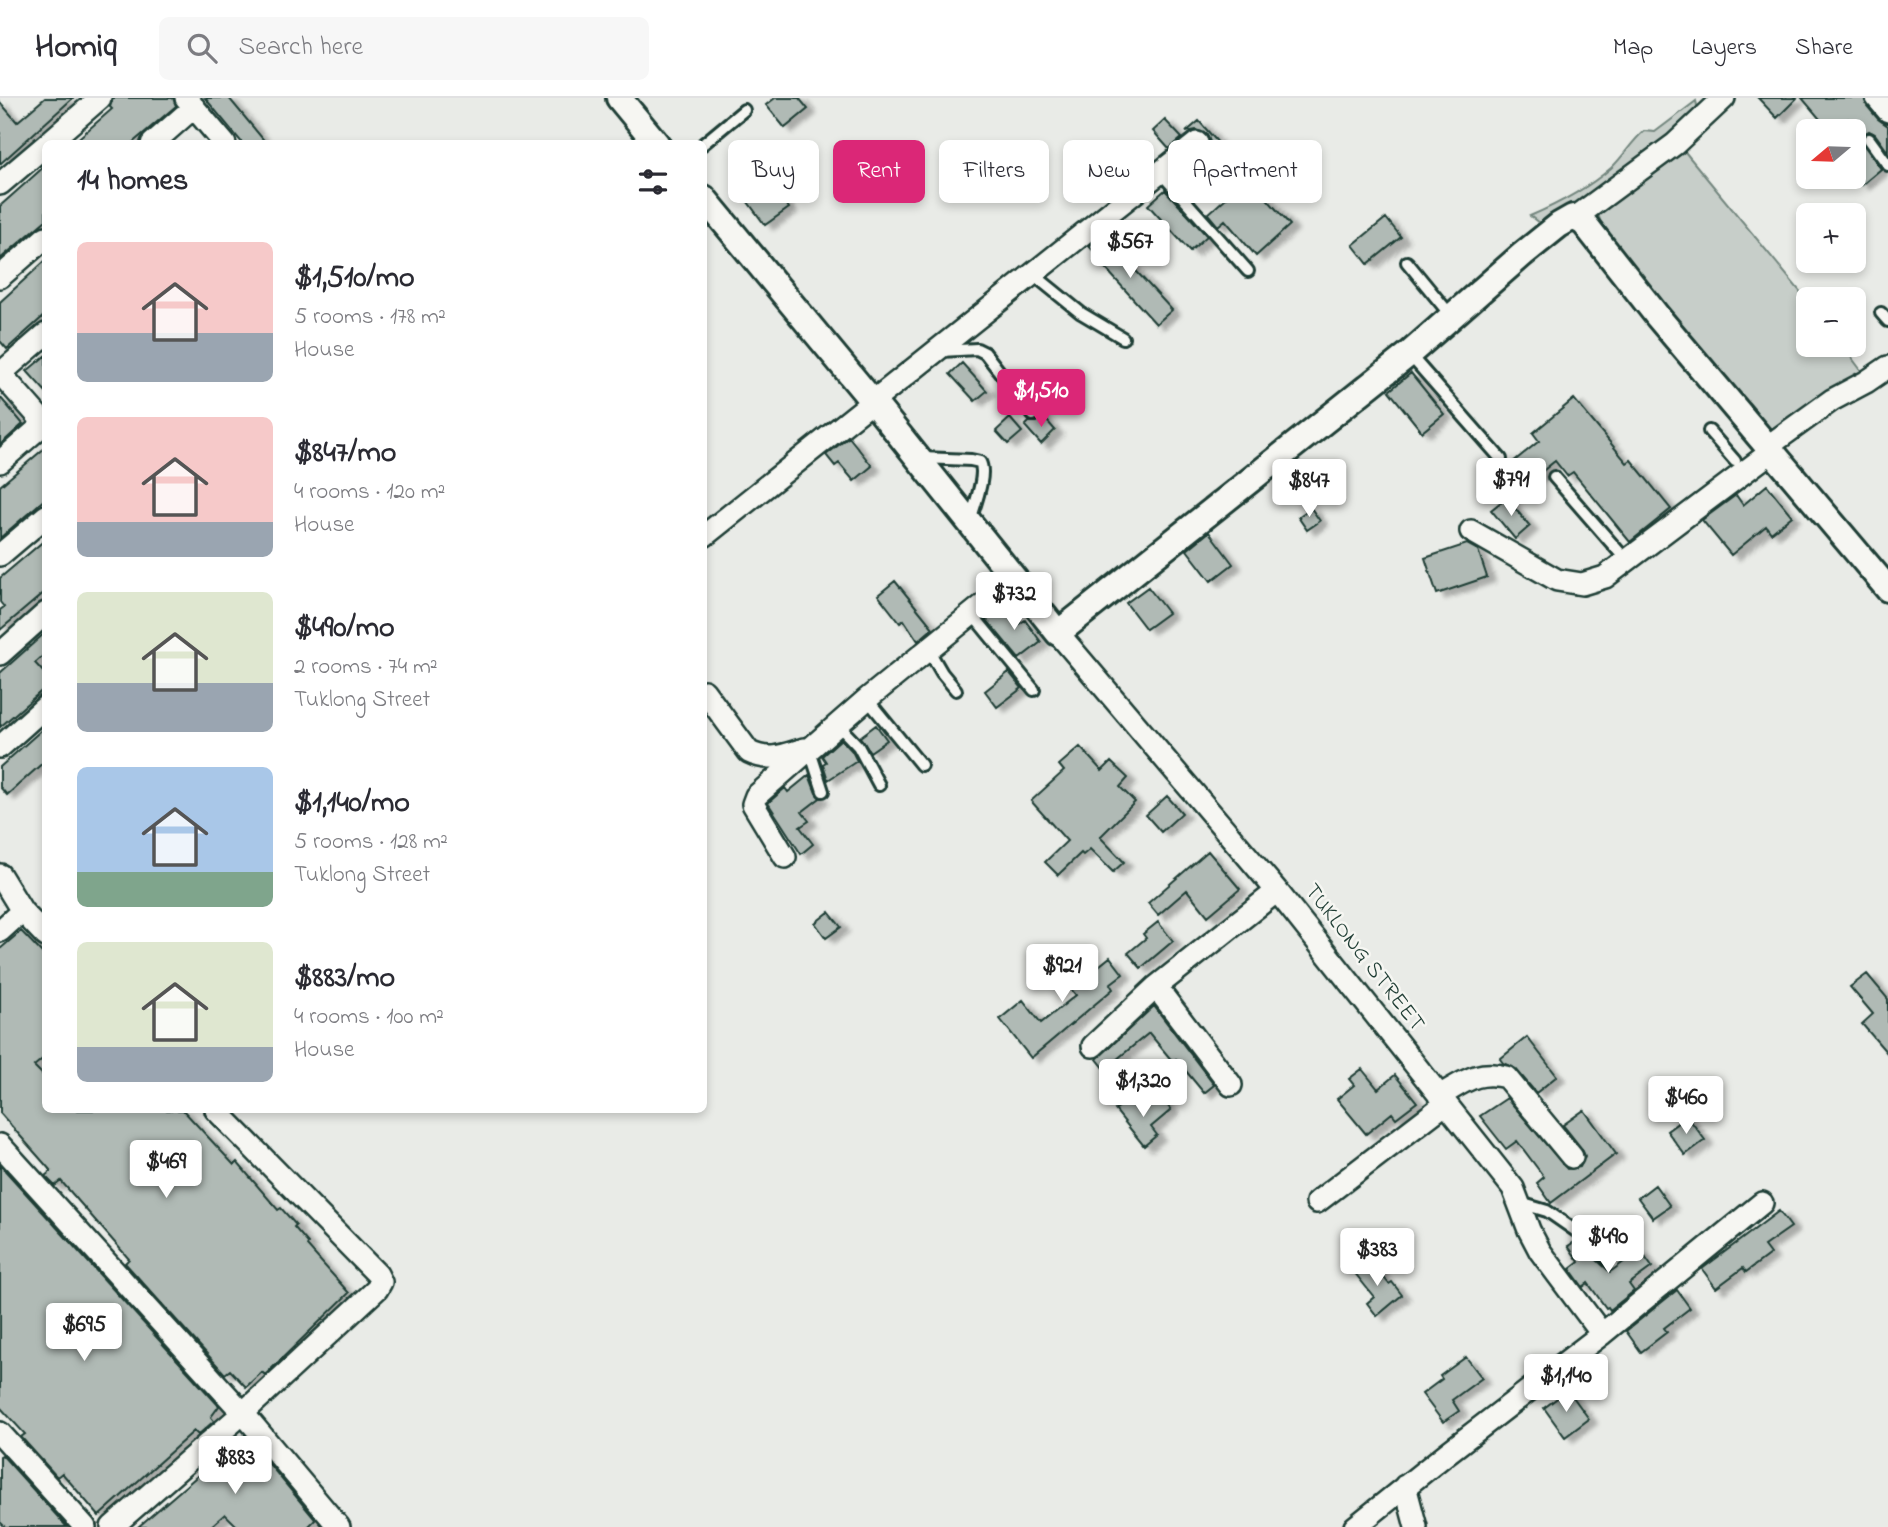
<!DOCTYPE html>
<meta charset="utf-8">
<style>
body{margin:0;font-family:"Indie Flower",sans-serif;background:#f7f7f7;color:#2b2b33;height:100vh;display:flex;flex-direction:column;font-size:26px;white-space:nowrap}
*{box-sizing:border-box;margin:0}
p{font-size:23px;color:#7c7c81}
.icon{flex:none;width:38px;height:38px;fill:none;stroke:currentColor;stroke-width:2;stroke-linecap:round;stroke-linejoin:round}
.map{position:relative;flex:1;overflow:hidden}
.drawer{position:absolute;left:42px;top:42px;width:665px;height:973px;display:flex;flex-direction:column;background:#fff;border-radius:10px;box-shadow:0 4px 10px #0003}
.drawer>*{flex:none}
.hud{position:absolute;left:728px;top:42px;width:665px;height:63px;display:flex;gap:14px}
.needle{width:46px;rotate:251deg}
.buttons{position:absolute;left:1796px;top:21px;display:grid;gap:14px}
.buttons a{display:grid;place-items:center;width:70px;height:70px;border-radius:10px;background:#fff;box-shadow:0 4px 10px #0003;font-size:35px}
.price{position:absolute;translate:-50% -60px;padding:0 16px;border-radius:7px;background:#fff;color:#222;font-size:23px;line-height:46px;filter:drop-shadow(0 2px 4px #0008)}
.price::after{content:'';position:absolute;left:50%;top:42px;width:21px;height:16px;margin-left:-10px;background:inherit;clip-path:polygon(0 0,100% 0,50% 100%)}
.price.on{background:#db2777;color:#fff}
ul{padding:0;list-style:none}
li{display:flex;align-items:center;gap:21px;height:175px;padding:0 35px}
li span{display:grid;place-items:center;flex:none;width:196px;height:140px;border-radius:10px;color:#555}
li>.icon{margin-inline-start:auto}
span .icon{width:84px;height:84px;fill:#fffc;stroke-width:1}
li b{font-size:30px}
h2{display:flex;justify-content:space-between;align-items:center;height:84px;padding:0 35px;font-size:30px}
.chip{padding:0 24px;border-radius:10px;background:#fff;box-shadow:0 4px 10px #0003;font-size:24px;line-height:63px}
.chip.on{background:#db2777;color:#fff}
header{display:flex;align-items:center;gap:42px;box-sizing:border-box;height:98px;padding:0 35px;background:#fff;border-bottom:2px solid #e1e1e2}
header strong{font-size:33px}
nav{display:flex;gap:38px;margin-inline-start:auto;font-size:24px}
.search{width:490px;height:63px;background:#f7f7f7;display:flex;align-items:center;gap:18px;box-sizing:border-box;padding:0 24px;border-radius:10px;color:#7c7c81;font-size:26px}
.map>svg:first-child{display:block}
.grass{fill:#c7cec9;stroke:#73867e;stroke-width:2}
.building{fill:#b0bab5;stroke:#1f3d34;stroke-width:2;filter:url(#shadow)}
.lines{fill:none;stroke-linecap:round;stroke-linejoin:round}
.service-casing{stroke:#1f3d34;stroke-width:16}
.minor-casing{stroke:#1f3d34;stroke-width:26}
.tertiary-casing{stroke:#1f3d34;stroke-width:30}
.service{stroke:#f6f6f2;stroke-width:10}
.minor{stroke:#f6f6f2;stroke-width:21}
.tertiary{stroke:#f6f6f2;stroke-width:24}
.labels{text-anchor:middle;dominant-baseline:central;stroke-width:5;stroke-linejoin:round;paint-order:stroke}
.street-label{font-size:23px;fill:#1f3d34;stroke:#f6f6f2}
</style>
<header>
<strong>Homiq</strong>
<div class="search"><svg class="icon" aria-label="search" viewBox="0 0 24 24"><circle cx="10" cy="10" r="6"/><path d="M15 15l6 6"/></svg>Search here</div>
<nav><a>Map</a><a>Layers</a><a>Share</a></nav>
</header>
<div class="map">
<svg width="1888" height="1429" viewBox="0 0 1888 1429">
<defs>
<filter id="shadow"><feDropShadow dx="8" dy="4.5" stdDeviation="2" flood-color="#0004"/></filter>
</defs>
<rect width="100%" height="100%" fill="#e9ebe7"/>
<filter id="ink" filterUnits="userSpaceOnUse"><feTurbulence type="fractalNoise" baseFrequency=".0143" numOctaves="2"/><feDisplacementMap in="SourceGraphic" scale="14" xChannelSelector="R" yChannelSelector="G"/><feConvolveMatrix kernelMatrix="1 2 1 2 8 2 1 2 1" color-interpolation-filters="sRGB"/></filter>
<g filter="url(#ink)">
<path class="grass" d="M1696,3l2,9 -33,37 -119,77 -7,-1 -9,-7c28,-12 58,-28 81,-48 13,-12 20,-26 33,-37l11,1z
M1681,49l127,154v44h34l21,28 -92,62 -155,-191 -15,-21 -4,-12z"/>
<path class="building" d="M45,0h28l-73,66v-62l17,20z
M113,0h60l3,8 -45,38h-59l40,-35 -2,-2z
M205,0h24l38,46h-24z
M775,0h24l9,11 -23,19 -19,-23z
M1758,0h39l-20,20z
M1802,0h62l3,8 11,13 10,7v26l-13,-18 -6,-3 -7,4 -14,-16 -15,12h-3z
M1165,22l17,18 -13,11 -16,-18z
M1199,23l91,104 -34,31 -31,-36 -7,6 -10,-12 28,-25 -31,-35 5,-12 -3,-8 -11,-4 -10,2z
M1863,46l18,25 -19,16 -9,-11v-21z
M46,67v55l-46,39v-53z
M769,82l20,28 -24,17 -20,-27z
M1165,92l42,46 -17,15 -42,-46z
M1386,120l15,19 -33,27 -15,-19z
M1103,137l69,75 -16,14 -59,-65 2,-2 -10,-11z
M46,162v54l-39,35 -7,-8v-39z
M46,257v37l-19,-21z
M962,265l25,28 -12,10 -25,-27z
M1411,275l33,41 -22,18 -33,-41z
M0,299l23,27 -23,21z
M1574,301l53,64 4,-3 40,49 -41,33 -57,-70 -6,4 -12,-15 -43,35 -16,-20 43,-35 -6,-8z
M1041,316l14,16 -14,14 -16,-18 4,-4h8z
M1010,320l12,14 -14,12 -12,-13z
M849,339l23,29 -18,15 -15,-18 -4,3 -9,-11z
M46,349v51l-46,40v-52z
M1767,387l25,31 -21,17 -5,-7 -35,29 -29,-35 34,-25 7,10z
M1506,400l24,28 -15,13 -24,-29z
M1311,410l9,13 -13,9 -9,-13z
M1209,434l24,32 -22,17 -24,-31z
M46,441v52l-46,39v-20l4,-3 -4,-5v-24z
M1467,446l11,6 9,27 -50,17 -12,-36z
M895,483l38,47 -15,13 -14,-21 -4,3 -22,-28z
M1148,489l20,26 -22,16 -20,-26z
M1004,507l15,19 6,-4 16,22 -22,17 -33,-40z
M46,534v21l-11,10 11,12v12l-46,40v-54z
M1009,574l13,16 -25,19 -12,-16z
M876,627l11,15 -17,12 -10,-15z
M46,628v34l-39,35 -7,-8v-20z
M841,641l11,12 5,10 -29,19 -5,-16 3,-2 -4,-6z
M1080,649l22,24 9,-9 17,16 -8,9 15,15 -35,35 24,25 -11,10 -23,-23 -7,6 -2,-2 -23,22 -13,-13 22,-21 -36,-40 33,-30 -5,-6z
M809,677l7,18 4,5 -18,14 7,9 -9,6 13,17 -12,10 -33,-51 17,-15 3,4z
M1167,698l15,17 -21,19 -15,-17z
M1208,753l32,38 -32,27 -21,-26 -29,25 -10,-12z
M829,814l12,15 -15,11 -11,-15z
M1158,824l15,19 -32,27 -13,-15 18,-15 -3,-4z
M21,833l25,26v99l-12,10 12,12v32h137l51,55 3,-3 41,48 3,-2 15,17 -2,2 14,16 -1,3 42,47 -84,82 -3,-3 -16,15 -16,-17 -5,4 -100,-111 4,-4 -68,-78 -6,5 -10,-10 6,-5 -51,-58v-164z
M1073,855l17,20 20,-16 13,17 -13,10 3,5 -82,69 -31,-39 23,-19 18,23 35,-28 -22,-26z
M1867,876l21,25v55l-26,-30 11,-10 -23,-27z
M1154,908l60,79 -10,8 -28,-34 -3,3 -24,-29 -44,36 -8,-10z
M1527,939l30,39 -21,17 -20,-24 -13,-6 -3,-4z
M1362,971l16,20 17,-14 22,27 -21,16 -4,-5 -26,21 -29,-35 17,-14 -5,-6z
M1161,999l10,13 -20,17 6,8 -13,11 -29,-36 13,-11 12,15z
M1507,1000l60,71 13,-2 5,-11 -3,-7 -19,-24 21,-15 32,44 -65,49 -14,-20 7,-6 -27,-36 -11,8 -26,-33z
M1687,1018l18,24 -20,15 -18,-24z
M0,1067l219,241 -8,11 3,4 -16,14 -4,-4 -95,85 -37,-43 -5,4 -36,-40 4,-3 -25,-27z
M1655,1087l15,21 -17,12 -15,-20z
M1779,1113l12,16 -27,19 6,8 -24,18 -3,-4 -27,20 -14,-19z
M1576,1143l34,31 30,-22 12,17 -23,17 5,7 -24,19 -2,-3 -2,1 -18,-25 -5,4 -13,-18 9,-7 -11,-16z
M1369,1161l20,25 3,-2 10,13 -25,21 -10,-13 7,-6 -20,-25z
M1677,1192l13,18 -26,20 3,4 -26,20 -15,-21z
M1466,1259l16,21 -30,22 7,11 -16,11 -21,-28 20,-15 -2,-3z
M1568,1292l21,29 -24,18 -21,-29z
M245,1337l69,83 1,2 -7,7h-70l-13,-13 -15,13h-72z
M2,1357l65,72h-62l-5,-5v-66z"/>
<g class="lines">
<g class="service-casing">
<path id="service" d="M1869,41l19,26
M703,46l41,-34
M1160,74l88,99
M1407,164l45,55
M1033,176l48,39 42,25
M1881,215l7,8
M941,253l36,-2 8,4 48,62
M1409,256l92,105
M1709,333l26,30
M922,360l49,2 9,2c7,13 -6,44 -10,59
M1554,379l73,84
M972,516l62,76
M928,551l14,24 14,17
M867,601l54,66
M837,626l21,22 21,39
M809,650l14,43
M1520,1105l27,8 36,25 25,23"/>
</g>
<g class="minor-casing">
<path id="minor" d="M186,0l39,46
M1877,0l11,13
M47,46l53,-46
M152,46l42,-37
M0,86l46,-39
M1576,119l99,-73 49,-46
M0,179l46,-40
M0,275l46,52
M0,276l46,-40
M1767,349l65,-47 34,-18 22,-15
M0,364l46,-40
M1471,433l86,49 25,4 23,-7 166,-125
M704,438l493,-393
M0,457l46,-39
M1058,535l219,258 236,297 16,42 11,21 62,83
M0,556l46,-41
M704,593l45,61c20,10 35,3 55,-3
M0,649l46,-41
M785,759l-32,-53 3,-8 111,-97 148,-120
M0,777l22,36 24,25
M0,833l22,-20
M1156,889l75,98
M1093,948l63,-59 121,-96
M1439,998c24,-13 38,-27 67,-19l66,80
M0,1047l243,268 96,114
M1317,1104l128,-98
M0,1335l85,94
M1405,1388l11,41
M112,1429l131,-114 134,-124 4,-7 -4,-8 -161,-164
M1355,1429l91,-73 156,-120 160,-131"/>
</g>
<g class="tertiary-casing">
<path id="tertiary" d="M619,0l38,46
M704,100l169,204 185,231 351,-279 114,-100 36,-29 14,-8 11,6 74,94 230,272"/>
</g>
<use href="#service" class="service"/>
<use href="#minor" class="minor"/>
<use href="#tertiary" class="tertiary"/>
</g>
</g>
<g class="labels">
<g class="street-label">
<text transform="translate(1364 860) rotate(52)">TUKLONG STREET</text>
</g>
</g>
</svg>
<div class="buttons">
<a><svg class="needle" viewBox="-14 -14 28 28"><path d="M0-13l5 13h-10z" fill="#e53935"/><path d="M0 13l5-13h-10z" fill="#7c7c81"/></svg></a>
<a>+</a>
<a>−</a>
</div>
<b class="price" style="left:1130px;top:182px">$567</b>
<b class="price on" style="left:1041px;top:331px">$1,510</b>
<b class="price" style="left:1511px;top:420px">$791</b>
<b class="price" style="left:1309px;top:421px">$847</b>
<b class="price" style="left:1014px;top:534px">$732</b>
<b class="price" style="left:1062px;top:906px">$921</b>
<b class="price" style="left:1143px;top:1021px">$1,320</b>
<b class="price" style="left:1686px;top:1038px">$460</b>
<b class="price" style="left:166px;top:1102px">$469</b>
<b class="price" style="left:1608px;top:1177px">$490</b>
<b class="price" style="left:1377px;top:1190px">$383</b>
<b class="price" style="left:84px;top:1265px">$695</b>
<b class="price" style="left:1566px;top:1316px">$1,140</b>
<b class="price" style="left:235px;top:1398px">$883</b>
<div class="hud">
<a class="chip">Buy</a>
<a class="chip on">Rent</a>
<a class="chip">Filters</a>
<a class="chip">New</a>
<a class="chip">Apartment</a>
</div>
<section class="drawer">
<h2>14 homes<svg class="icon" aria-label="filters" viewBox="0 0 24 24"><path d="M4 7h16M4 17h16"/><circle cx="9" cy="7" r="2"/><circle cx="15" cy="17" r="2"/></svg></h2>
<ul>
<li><span style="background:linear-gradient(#f6c9c9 65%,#9aa5b1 0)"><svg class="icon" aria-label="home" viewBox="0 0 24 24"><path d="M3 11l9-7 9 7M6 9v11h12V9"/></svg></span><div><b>$1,510/mo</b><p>5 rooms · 178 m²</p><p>House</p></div></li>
<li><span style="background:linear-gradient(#f6c9c9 75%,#9aa5b1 0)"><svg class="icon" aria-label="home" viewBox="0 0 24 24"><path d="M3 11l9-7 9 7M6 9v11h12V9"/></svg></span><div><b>$847/mo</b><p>4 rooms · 120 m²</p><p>House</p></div></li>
<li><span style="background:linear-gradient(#dfe7d0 65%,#9aa5b1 0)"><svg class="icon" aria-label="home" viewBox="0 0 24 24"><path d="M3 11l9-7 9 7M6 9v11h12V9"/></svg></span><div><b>$490/mo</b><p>2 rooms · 74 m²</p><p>Tuklong Street</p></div></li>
<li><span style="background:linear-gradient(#a9c7e8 75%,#7fa58c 0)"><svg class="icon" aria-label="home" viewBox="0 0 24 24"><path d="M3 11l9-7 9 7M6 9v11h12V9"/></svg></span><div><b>$1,140/mo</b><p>5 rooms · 128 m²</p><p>Tuklong Street</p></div></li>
<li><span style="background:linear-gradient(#dfe7d0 75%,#9aa5b1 0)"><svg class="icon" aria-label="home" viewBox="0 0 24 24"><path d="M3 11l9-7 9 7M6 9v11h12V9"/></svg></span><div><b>$883/mo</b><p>4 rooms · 100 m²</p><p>House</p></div></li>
</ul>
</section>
</div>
